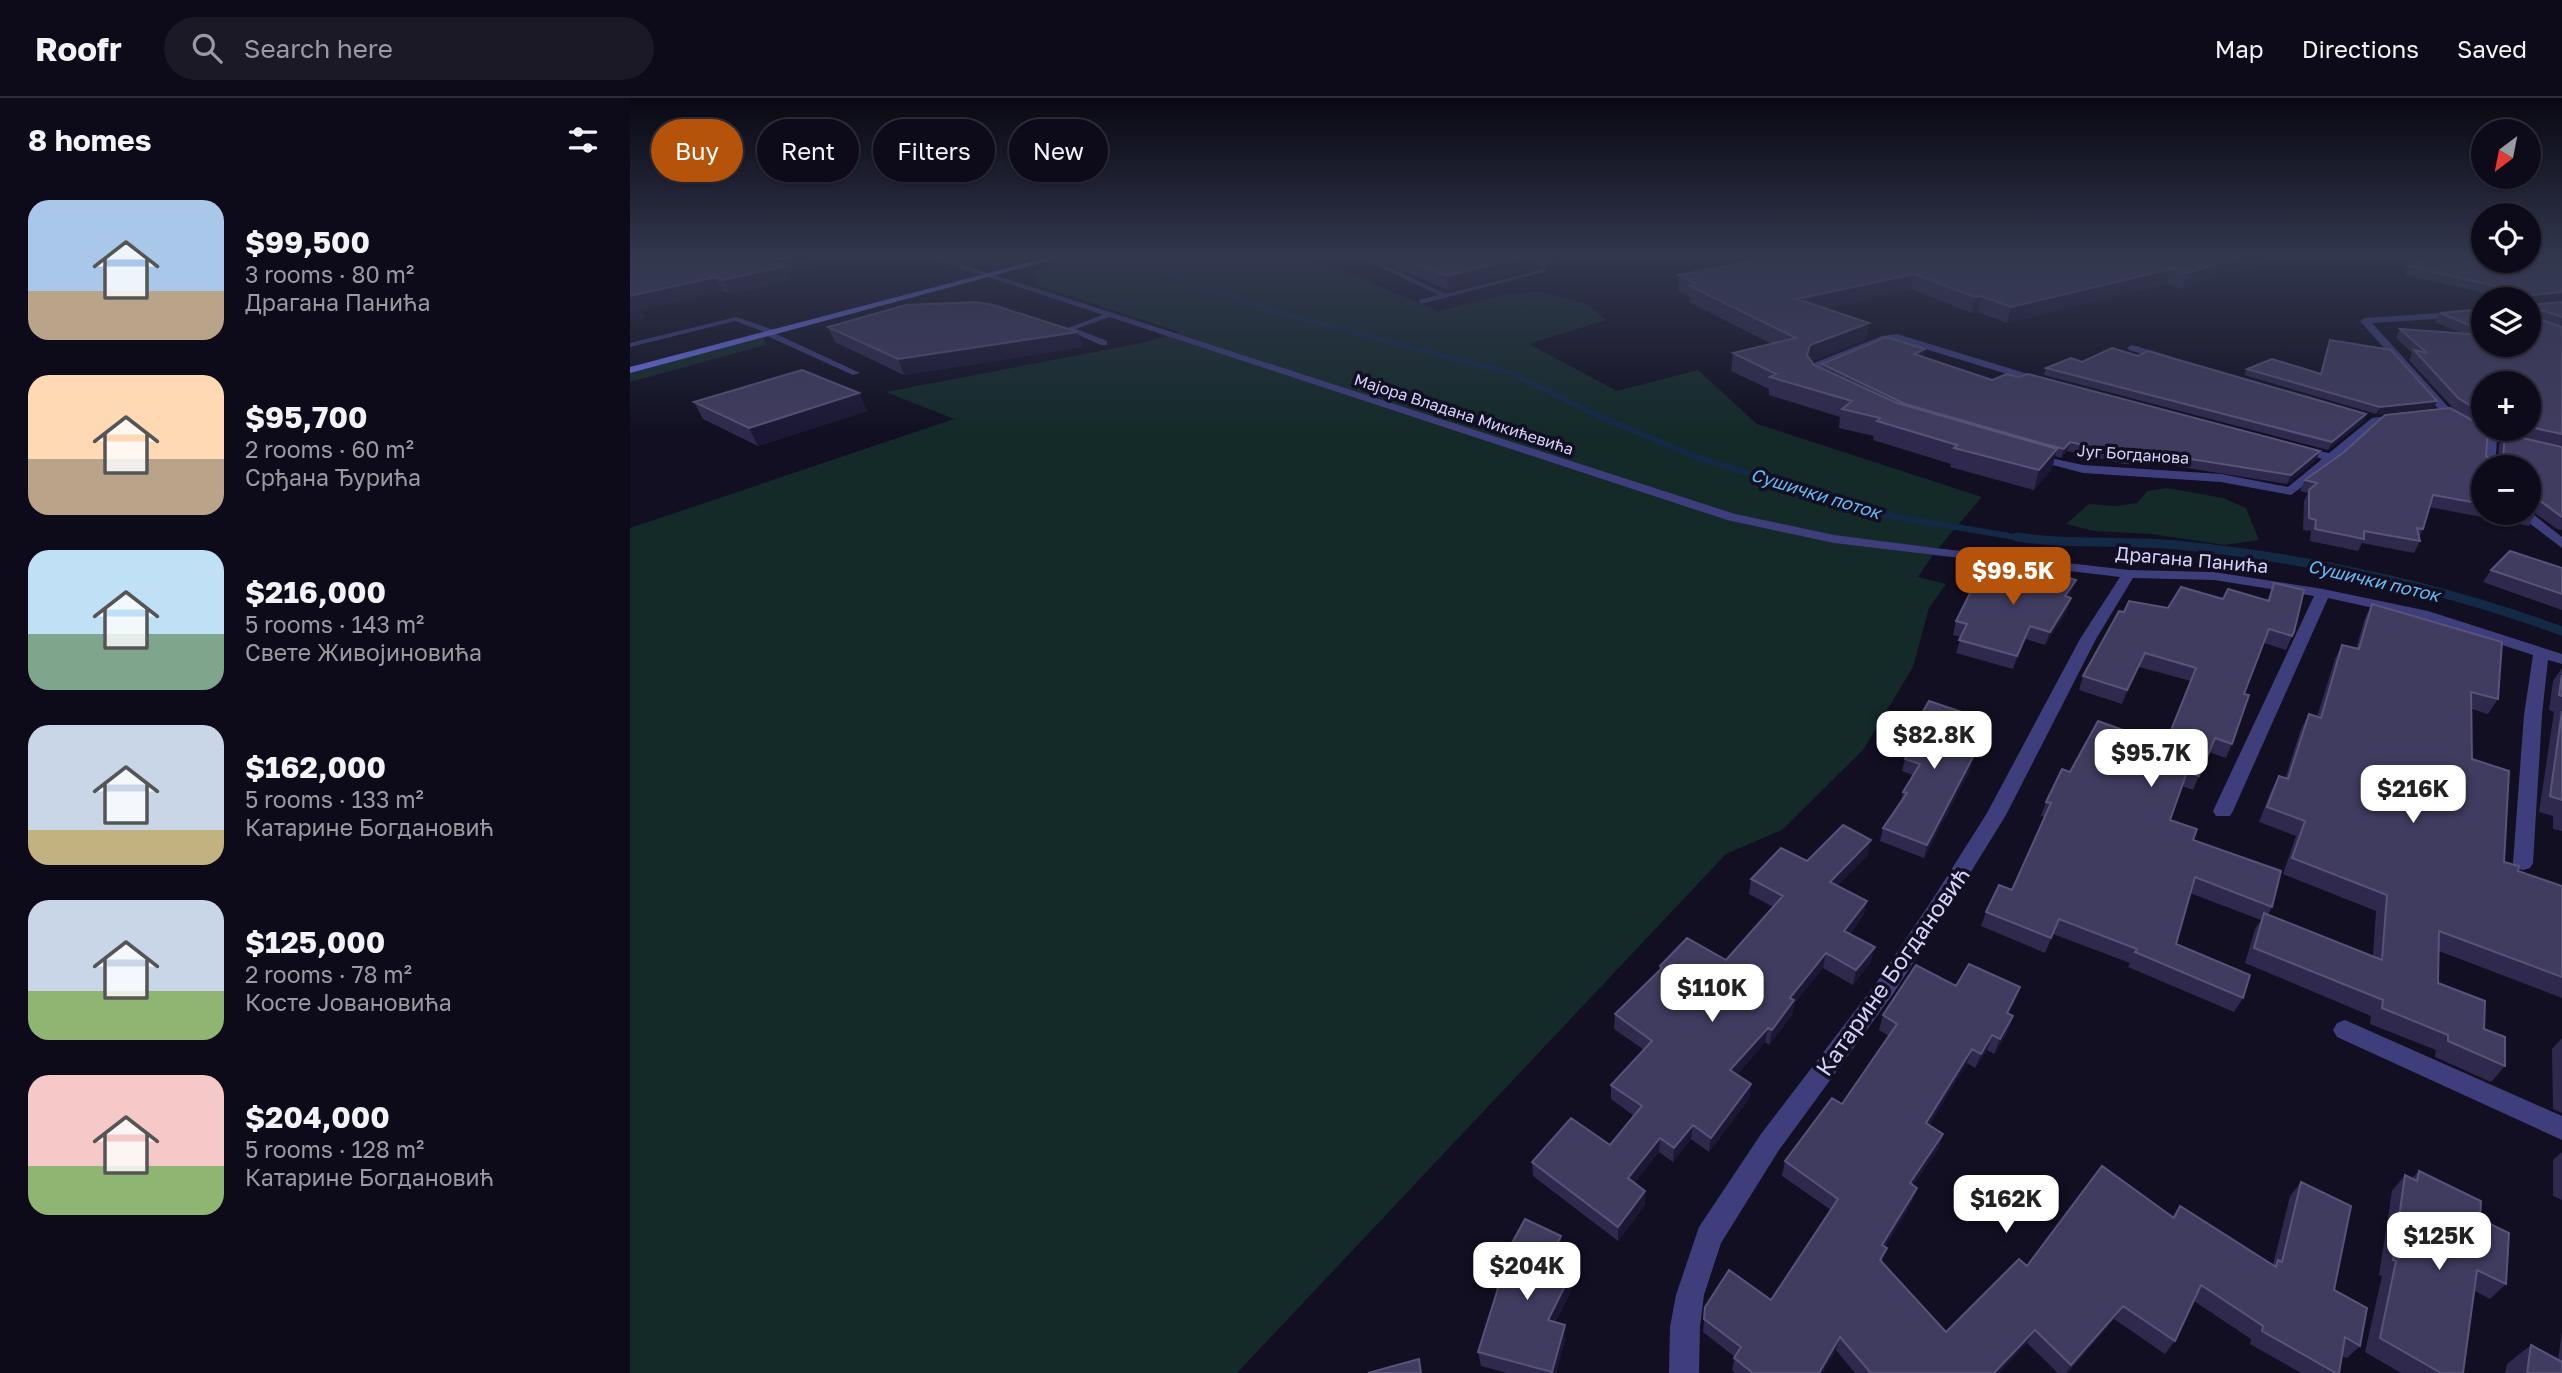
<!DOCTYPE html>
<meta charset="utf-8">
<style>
body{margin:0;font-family:"Golos Text",sans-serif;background:#1b1926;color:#f1f3f6;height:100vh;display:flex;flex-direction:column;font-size:26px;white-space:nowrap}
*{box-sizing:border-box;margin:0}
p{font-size:23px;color:#9a9ba2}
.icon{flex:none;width:38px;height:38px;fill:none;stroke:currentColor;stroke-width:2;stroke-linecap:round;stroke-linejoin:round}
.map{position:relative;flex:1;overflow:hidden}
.details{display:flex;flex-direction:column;background:#0d0b19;width:630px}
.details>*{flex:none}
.banner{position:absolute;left:21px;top:21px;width:665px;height:63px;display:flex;gap:14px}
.needle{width:46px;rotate:212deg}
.fabs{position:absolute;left:1841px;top:21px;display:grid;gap:14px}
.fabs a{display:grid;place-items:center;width:70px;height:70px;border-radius:50%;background:#0d0b19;box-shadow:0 2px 5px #0004,0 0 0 2px #2d2b38;font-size:35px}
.price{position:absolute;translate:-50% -60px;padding:0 16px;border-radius:14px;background:#fff;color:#222;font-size:23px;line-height:46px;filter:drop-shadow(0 2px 4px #0008)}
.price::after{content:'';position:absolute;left:50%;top:42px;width:21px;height:16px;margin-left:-10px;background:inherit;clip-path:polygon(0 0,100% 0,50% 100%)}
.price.on{background:#b45309;color:#fff}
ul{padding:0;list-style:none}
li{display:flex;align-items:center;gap:21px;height:175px;padding:0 28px}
li span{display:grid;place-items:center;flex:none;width:196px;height:140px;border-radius:21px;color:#555}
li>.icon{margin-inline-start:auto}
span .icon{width:84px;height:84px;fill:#fffc;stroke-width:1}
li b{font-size:30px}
h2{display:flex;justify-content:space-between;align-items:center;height:84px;padding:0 28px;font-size:30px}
.pill{padding:0 24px;border-radius:32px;background:#0d0b19;box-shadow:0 2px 5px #0004,0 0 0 2px #2d2b38;font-size:24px;line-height:63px}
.pill.on{background:#b45309;color:#fff}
header{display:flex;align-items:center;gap:42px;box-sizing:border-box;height:98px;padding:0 35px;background:#0d0b19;border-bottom:2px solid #2d2b38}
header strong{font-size:33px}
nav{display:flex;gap:38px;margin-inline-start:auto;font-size:24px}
.search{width:490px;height:63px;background:#1b1926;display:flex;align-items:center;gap:18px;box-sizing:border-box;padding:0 24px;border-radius:38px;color:#9a9ba2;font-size:26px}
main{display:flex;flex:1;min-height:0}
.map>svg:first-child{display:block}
.green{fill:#132a28}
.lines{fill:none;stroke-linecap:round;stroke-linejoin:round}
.stream-far2{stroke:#132946;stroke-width:5}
.stream-far1{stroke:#132946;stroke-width:6}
.stream{stroke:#132946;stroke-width:9}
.lane{fill:#3e3e7c;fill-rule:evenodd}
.street{fill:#3e3e7c;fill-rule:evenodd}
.secondary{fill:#7174f3;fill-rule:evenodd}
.wall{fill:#2f2a4d}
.shaded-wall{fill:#1b1734}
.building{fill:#403c60;stroke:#585378;stroke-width:2}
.labels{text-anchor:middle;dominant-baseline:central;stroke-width:7;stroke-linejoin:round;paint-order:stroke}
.far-street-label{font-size:16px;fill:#d5d2fb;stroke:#110f21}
.far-water-label{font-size:18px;font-style:italic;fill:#69b9f3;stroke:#110f21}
.street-label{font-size:19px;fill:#d5d2fb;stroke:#110f21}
.near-street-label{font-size:23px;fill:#d5d2fb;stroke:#110f21}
</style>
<header>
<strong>Roofr</strong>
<div class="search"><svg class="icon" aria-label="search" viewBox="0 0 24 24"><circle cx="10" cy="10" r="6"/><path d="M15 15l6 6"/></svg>Search here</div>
<nav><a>Map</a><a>Directions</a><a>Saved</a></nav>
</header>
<main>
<section class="details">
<h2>8 homes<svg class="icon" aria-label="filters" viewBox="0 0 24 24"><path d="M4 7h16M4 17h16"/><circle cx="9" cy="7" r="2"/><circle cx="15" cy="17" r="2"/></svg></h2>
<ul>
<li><span style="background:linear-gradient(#a9c7e8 65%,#b9a48a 0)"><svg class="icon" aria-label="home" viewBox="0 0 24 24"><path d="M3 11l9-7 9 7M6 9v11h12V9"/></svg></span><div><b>$99,500</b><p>3 rooms · 80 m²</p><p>Драгана Панића</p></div></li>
<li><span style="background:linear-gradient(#ffd9b3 60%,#b9a48a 0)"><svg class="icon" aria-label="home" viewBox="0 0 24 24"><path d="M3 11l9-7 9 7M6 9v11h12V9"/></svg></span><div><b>$95,700</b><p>2 rooms · 60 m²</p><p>Срђана Ђурића</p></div></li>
<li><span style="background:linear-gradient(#bfe0f5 60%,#7fa58c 0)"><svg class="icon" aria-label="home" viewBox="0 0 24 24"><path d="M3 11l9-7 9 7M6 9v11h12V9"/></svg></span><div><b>$216,000</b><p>5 rooms · 143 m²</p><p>Свете Живојиновића</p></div></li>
<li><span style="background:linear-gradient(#c9d6e8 75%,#c2b280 0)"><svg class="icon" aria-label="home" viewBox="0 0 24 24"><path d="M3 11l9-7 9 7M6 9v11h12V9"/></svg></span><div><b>$162,000</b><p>5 rooms · 133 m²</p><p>Катарине Богдановић</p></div></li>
<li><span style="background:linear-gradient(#c9d6e8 65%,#8fb573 0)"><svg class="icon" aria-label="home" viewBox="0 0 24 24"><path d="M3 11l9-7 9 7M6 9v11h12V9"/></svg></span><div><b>$125,000</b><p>2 rooms · 78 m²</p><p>Косте Јовановића</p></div></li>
<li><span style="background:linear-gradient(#f6c9c9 65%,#8fb573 0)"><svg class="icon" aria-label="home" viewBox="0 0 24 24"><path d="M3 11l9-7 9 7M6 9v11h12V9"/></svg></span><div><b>$204,000</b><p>5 rooms · 128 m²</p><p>Катарине Богдановић</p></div></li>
</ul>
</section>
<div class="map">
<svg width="1932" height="1275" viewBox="0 0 1932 1275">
<rect width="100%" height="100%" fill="#110f21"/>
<path class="green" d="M440,158h233l14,9 26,6 95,40 69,-17 33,-2 47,12 19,16 -77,24 88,47 81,-21 59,54 225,73 -47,55 -17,25 28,7 -17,24 -16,59 -50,83 -81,80 -56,24 -489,519h-607v-845l324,-109 -68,-27 256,-49 37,-11 -143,-47v-13z
M132,237l4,10 -136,37v-12z
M1537,390l56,10 23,10 13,32 -34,5 -74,-11 -57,-3 -28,-7 23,-20 27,2 21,-3 10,-12z"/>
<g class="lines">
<path class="stream-far2" d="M510,158l6,9 122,45 245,64 10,5"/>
<path class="stream-far1" d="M890,279l81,40 90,38 182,58 154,26"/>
<path class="stream" d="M1387,439c52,8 107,3 160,8 130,13 262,41 385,86"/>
<path class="lane" d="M727,158h8l81,38 98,-25 3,2 -126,33 -3,-4 21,-5z
M478,215l7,2 -39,14 31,12v4h-6l-36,-16z
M106,219l38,13v3l86,40 -7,2 -88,-40v-3l-30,-11 -105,26v-4z"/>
<path class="street" d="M294,158h12l799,258 99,21 101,13 194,22 85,2 109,17 105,22 134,43v10l-14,-4 -6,55 -9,148 -3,5 -7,2 -7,-2 -3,-5 11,-148 9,-60 -114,-37 -91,-20 -95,213 -3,5h-14l-3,-5 101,-215 -100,-16 -81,-2 -37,61 -90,176 -58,94 -55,85 -114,156 -58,93 -17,52 -4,32 -1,46h-30l1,-46 6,-32 23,-68 62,-93 116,-152 57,-85 53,-84 93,-174 40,-62 -286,-34 -107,-23z
M1853,212v6l-111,7 79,87 13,9 42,18 56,12v8l-65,-16 -2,26h-12l2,-29 -42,-24 -83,-93 5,-3z
M1267,236l151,46 1,2 -9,2 -144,-44 -9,1 -69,28v5l8,4v4h-8l-10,-7 1,-10 73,-29z
M1502,247l38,11 1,2 -5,3 -37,-11 -2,-2z
M1772,316l6,3 -2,2 -27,4 -42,38 -46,34 -70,-13 -138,-9 -57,-15 6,-4 51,11 138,9 67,13 34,-28 -28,-9v-4l35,7 43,-35z
M1899,413l33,26v11l-46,-35z
M1715,922l217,96v24l-225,-103 -4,-7 4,-7z"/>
<path class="secondary" d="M423,158h14l-437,117v-6z"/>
</g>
<path class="wall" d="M0,158h181l5,11 -28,6 4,7 -62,14 -7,-3 -83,19 5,8 -15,3z
M737,158h211v3l-32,8 -19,-8 1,11 -80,20z
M1137,158h519l-104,33 -16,-5 -159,39 -29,-11 -6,1 -61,-24 -85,20 43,14 -3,16 -54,22 2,4 8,3v-4l102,-7 68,23 324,80 -29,24 -137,-22 -2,3 -24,-1 -57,-13 -6,7 -6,-2 -3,13 -18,21 -84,-23 1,-3 -78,-24 1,-4 -35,-8 1,-11 -71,-22v-6l-38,-18 2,-18 39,-9 -83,-42 1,-5 -12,-6 1,-16 92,-17z
M1755,158h177v44l-33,4v-5h-19l-105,-24 4,-9 8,-2z
M1932,204v144l-40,-8 40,9v83l-5,-1 -28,-20v-42h-46v46h46l6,1 -6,12 -100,-19 -6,22 -4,8 1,4 -6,12 -52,-10 -4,8 -48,-10 1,-10 -8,-1 1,-29 4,-8 -8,-2 5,-11 181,-24 3,3 9,-1 1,-14 6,-10 -12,-5h36v-46h-46v41l-18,-7 -12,-9 -44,-48 3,-7 -16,-15 4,-9 64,5 -29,-12 5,-9 43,-4v36h46v-40z
M198,229l255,20 -179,28 -69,-33z
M1700,242l104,68 -58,6 -132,-39 3,-6 73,5z
M1508,258l228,58 -3,8 -35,28 -284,-75 2,-7 36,-6z
M229,295l8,18 -109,35 -55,-27 -9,-17z
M1932,470v42l-79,-28 8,-12z
M1353,483l88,12 -2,4 -2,14 -22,34 -19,-6 -13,30 -57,-16 5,-16 -8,-2 3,-14z
M1644,485l20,49 -8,18 -22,-7 -20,51 -12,50 -6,14 -17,-6 -16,38 -11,-4 -12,34 102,87 -4,8 105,41 3,-45 -93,-37 13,-38 -37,-14 12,-31 8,-15 6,3 16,-50 8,-15 8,3 18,-58 7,-14 14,4 9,-31 7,-14 126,95 -10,15 -16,-5v50l32,103 14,9 44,15v112l-123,-47 -1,32 46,46 21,37 -14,16 -56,-25 1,-7 -66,-26 1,-8 -126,-53 10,-34 6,-9 -71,-27 -14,51 67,54 -9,14 -106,-45 2,-4 -77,-29 -8,19 -64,-27 5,-14 26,-22 33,-73 -4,-1 5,-14 24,-30 95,-27 26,-64 -52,-14 -17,37 -43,-14 4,-14 41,-64 44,-4 55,-9 44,1z
M1932,570v163l-9,-2v-13l-14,-4 15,-100 -5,-2 4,-29z
M1333,623l16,19 -9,16v14l-46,88 -44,-17 3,-13 17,-24 3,-12 10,-17 -11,-4 3,-12 8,-13 -5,-1 3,-13z
M1238,757l-31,31 30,15 -4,15 -13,18 21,28 -18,23 -30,-17 -29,36 -2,11 -23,30 -4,-3 -28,33 14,9 -2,15 -40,53 -18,-13 -18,23 -14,-10 -25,31 11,8v14l-27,36 -85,-65 -1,-14 78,-17 24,-29 -23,-17v-14l33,-35 -30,-21 1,-15 45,-44v-4l66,-6 47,-53 -24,-13 2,-15 56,-18z
M1326,888l58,16 -6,12v17l-14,23 -7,-4 -12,18 -8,-5 -38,62 14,9 -5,15 -25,36 4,3 -5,14 -27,45 -3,15 64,70 81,-66 145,-49 8,-11 93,59 17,-69 11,-14 33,108 26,56 -13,12 -5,-2 -3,17h-38l-51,-29 1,-5 -57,-38 -19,40 -10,13 -51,-35 -47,54h-9l-31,-30 -28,30h-144l-19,-23 -14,23h-87l-3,-3 3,-13 -32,-25 2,-25 66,-7 60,-90 -49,-34 3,-15 57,-57 47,-68 -10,-6 4,-15z
M1932,940v75l-9,-4 -1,-60z
M1932,1054v48l-9,-4v-36z
M1789,1073l61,48 26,65 -16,15 -15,-8 -12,82h-62l-36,-21 17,-76 -3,-1 13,-84 13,-16 7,3z
M931,1138l1,15 -7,15 17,23 -17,33 10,17 -9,34h-49l-26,-7 -3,-14 20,-61 -2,-1 -2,-14z
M1932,1233v42h-57l2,-9 24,-19 27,15z"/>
<path class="shaded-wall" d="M165,158h16l5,11 -28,6 4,7 -62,14 -7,-14 49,-19z
M897,158l1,14 -80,20 -1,-14z
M915,158h33v3l-32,8z
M1613,158h43l-104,33 5,-16z
M1541,171l-5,15 -159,39 4,-16z
M1284,176l-3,15 -116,27 2,-17z
M86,179l7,14 -83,19 5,8 -15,3v-25z
M1932,194v8l-33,4 4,-9z
M1351,198l-3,16 -6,1 3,-16z
M1239,225l-3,16 -58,24 -1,-8 3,-10z
M448,234l5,15 -179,28 -6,-16z
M1295,251l-1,8 -10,-3z
M229,295l8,18 -109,35 -9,-18z
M1807,303l-3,7 -58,6 4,-7z
M1736,316l-3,8 -35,28 4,-8z
M1440,344l-3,9 -6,7 3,-9z
M1427,351l-5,20 -18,21 5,-20z
M1690,353l-4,9 -29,24 4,-9z
M1905,399l-6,11v-10z
M1446,482l-5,13 -10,16 4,-13z
M1441,500l-4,13 -22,34 5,-13z
M1400,528l-4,13 -13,30 4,-13z
M1515,555l-6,14 -17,37 5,-14z
M1352,629l-3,13 -15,28 4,-13z
M1343,659l-3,13 -46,88 3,-13z
M1241,742l-3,15 -41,42 3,-15z
M1237,803l-4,15 -22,29 3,-14z
M1245,849l-4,15 -18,23 3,-15z
M1196,855l-3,15 -29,36 -2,11 -23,30 3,-15 18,-32z
M1390,889l-6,15 -13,25 6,-14z
M1383,918l-5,15 -14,23 6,-15z
M1138,930l-3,14 -37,43 2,-15z
M1362,937l-5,15 -12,18 6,-14z
M1342,951l-5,14 -46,74 5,-14z
M1121,986l-2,15 -40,53 2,-14z
M1063,1027l-2,14 -18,23 1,-14z
M1313,1036l-5,15 -33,48 5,-14z
M1030,1040l-1,14 -32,40 1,-14z
M1287,1090l-5,14 -34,56 4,-13z
M1015,1093v14l-27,36v-14z
M931,1138l1,15 -13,26 -1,-15z
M941,1176l1,15 -23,45 -1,-14z
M1493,1208l-9,13 -48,54 5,-8z
M935,1227v14l-9,34h-4z
M1405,1232l-8,13 -28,30h-5z
M1210,1239l-4,13 -14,23h-3z"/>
<path class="building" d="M0,158h165l-23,5 13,5 -62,14 -7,-3 -86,19z
M769,158h53l-1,1 7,-1h69l-80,20z
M1148,158h465l-56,17 -16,-4 -160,38 -30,-11 -6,1 -61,-23 -117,25 72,24 -59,22 -3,10 7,10 83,38 160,46 -18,21 -85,-22 3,-3 -80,-24 3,-3 -38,-9 10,-8 -82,-24 6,-3 -43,-21 63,-15 -106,-52 7,-1 -18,-10z
M1794,158h59v5h46v-5h33v36l-29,3 -124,-29 24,-8z
M346,204l17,3 85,27 -180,27 -70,-32 78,-22z
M1932,204v15l-30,-10 1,10 29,10v107l-33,-7v-44h-46v29l-12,-6 -13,-8 -44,-48 13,3 -27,-24 83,6v10h46v-40z
M1853,211v22l-43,-18z
M1256,239l39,12 -11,5 78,26 15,-6 11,3 10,-3 292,77 -29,24 -138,-22 -2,3 -24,-1 -57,-13 -6,7 -16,-4 -143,-41 -83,-40z
M1700,242l61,10 46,51 -57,6 -133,-38 25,-10 49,15z
M1482,250l26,8 10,-5 218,63 -34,28 -286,-74 25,-10 11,4z
M172,272l57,23 -110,35 -55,-26z
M1820,310l33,18v3h5l-2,27 3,3 14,-1 2,-24 57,13v70l-27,-20 -6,1v-31h-46v37l-50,-9 -10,34 -6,-1 3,13 -56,-10v8l-49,-10 1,-9 -7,-2v-28l8,-7 -12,-3 39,-28 41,-37z
M1880,453l52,17v26l-71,-24z
M1365,466l23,6 2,-2 15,4 2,-3 39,11 -11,16 6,2 -21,34 -20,-6 -13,30 -58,-16 8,-16 -11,-3 21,-42 6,2z
M1644,485l30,7 -10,42 -2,4 -23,-7 -25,65 5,1 -17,49 -17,-6 -16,38 -12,-4 -17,48 27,9 -4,11 88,31 -9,36 -77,-30 -19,67 74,31 -7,23 -108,-46 2,-3 -78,-30 -8,19 -65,-26 13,-27 13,5 39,-87 -5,-1 16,-33 8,3 28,-51 67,24 31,-77 -51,-15 -18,37 -44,-14 36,-65 5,1 5,-11 39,7 13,-21 42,12 5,-10 41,12z
M1742,506l130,38 -4,57 -27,-7 1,67 37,12 -5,91 15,4 -1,5 44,15v91l-123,-46 -1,52 47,18 -1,28 21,8v29l-57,-25v-6l-66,-27 1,-8 -129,-52 10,-35 118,47 5,-65 -95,-37 13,-37 -38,-14 12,-31 9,3 21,-65 12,4 21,-73 17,4z
M1932,577v21l-3,-1z
M1299,603l36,12 -4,8 21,6 -14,28 5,2 -46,88 -44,-17 24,-35 -4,-1 17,-28 -15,-5 14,-24 -8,-3z
M1932,613v89l-12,-4z
M1213,727l28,15 -41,42 37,19 -23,30 31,16 -19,23 -30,-17 -36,45 4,2 -22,30 -4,-2 -38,42 21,14 -40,54 -18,-13 -19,23 -14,-10 -32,40 17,13 -27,36 -86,-65 39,-44 39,27 32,-39 -31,-21 41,-44 -37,-27 47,-46 -2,-2 27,-28 39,22 57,-64 -32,-17 30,-31 26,13z
M1339,866l51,23 -13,26 6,3 -13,23 -8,-4 -11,19 -9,-5 -46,74 17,11 -33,49 7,5 -35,57 5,3 -7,12 66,72 73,-73 8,7 75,-100 72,52 6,-12 96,61 2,-7 4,2 19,-80 50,24 -17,84 33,18 -7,38 -15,-9 -6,36h-3l-74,-42 1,-5 -62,-41 -26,56 -52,-35 -52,59 -36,-35 -41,43h-123l-31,-36 -21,36h-66l-19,-15 7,-11 -37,-28 1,-12 24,-37 42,30 67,-101 -53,-38 47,-63 10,6 55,-80 -14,-9 33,-50 40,21z
M1789,1073l62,30 -1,18 29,14 -3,51 -29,-14 -14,103h-22l-61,-35 16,-77 -3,-1 12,-85 12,6z
M895,1121l36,17 -13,26 23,12 -23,46 17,5 -13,47 -74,-20 23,-73 -7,-3z
M1901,1247l31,17v11h-35z
M789,1261l2,14h-53z"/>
<linearGradient id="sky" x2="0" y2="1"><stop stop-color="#090812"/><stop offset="0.47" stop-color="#32374e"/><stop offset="1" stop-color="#32374e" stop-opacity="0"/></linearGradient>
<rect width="1932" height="337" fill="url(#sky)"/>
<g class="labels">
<g class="far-street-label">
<text transform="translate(834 316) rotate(18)">Мајора Владана Микићевића</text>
<text transform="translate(1503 356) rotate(4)">Југ Богданова</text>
</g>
<g class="far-water-label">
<text transform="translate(1186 395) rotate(17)">Сушички поток</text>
<text transform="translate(1744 482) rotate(13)">Сушички поток</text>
</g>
<g class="street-label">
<text transform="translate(1562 461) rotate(5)">Драгана Панића</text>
</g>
<g class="near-street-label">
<text transform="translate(1262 873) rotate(-55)">Катарине Богдановић</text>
</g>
</g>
</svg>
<div class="fabs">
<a><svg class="needle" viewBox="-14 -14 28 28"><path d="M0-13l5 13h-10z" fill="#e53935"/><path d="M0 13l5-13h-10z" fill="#9a9ba2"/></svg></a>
<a><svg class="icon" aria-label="locate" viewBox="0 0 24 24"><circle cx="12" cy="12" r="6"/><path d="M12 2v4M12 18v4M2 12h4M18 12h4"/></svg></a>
<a><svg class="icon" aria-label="layers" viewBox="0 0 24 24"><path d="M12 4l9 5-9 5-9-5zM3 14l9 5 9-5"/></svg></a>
<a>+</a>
<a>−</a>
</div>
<b class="price on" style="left:1383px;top:509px">$99.5K</b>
<b class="price" style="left:1304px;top:673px">$82.8K</b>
<b class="price" style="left:1521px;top:691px">$95.7K</b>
<b class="price" style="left:1783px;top:727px">$216K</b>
<b class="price" style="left:1082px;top:926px">$110K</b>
<b class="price" style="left:1376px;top:1137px">$162K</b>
<b class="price" style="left:1809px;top:1174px">$125K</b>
<b class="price" style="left:897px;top:1204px">$204K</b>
<div class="banner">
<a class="pill on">Buy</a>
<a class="pill">Rent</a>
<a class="pill">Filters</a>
<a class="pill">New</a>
</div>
</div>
</main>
